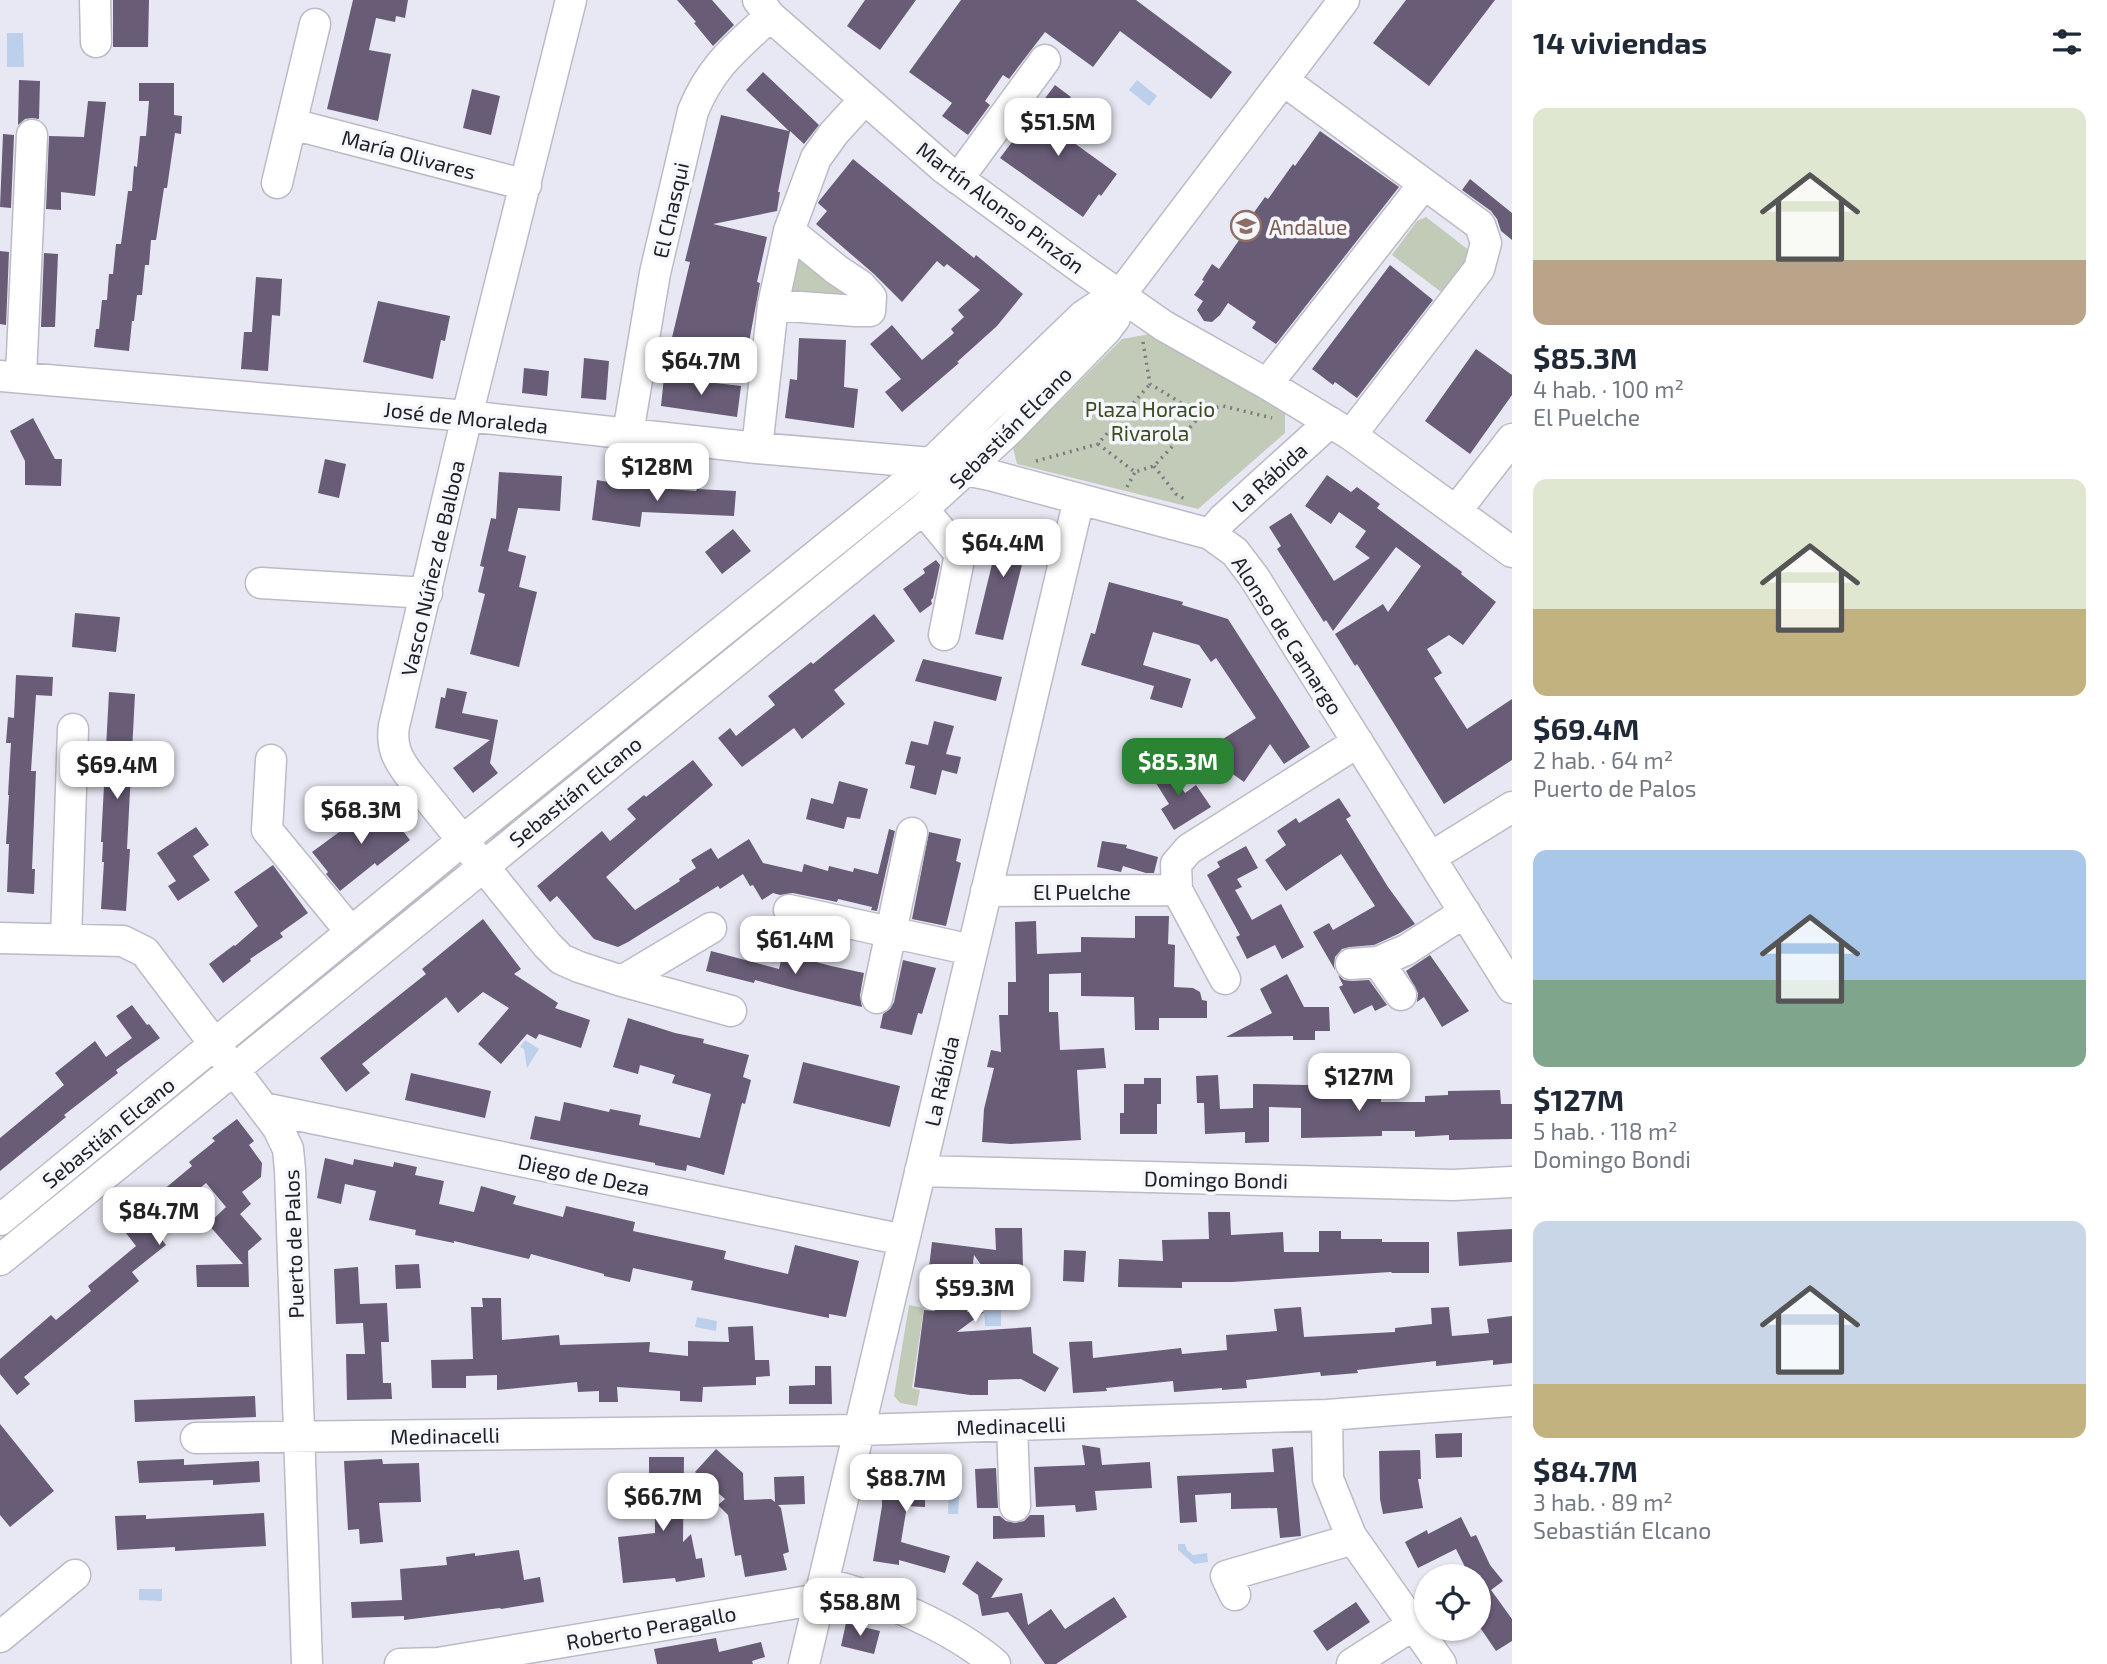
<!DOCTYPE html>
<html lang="es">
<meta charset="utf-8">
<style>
body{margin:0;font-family:"Exo 2",sans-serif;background:#f2f2f3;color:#1f2937;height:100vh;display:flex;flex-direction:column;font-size:26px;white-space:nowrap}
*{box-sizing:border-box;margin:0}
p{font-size:23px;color:#747a83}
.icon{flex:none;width:38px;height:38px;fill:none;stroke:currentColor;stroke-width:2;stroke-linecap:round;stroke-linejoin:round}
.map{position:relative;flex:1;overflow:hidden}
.details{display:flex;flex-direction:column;background:#fff;width:595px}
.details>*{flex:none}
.fabs{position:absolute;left:1414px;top:1564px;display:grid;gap:14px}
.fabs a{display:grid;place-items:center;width:77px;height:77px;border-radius:50%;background:#fff;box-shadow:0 2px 5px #0004;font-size:35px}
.price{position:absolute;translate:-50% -60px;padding:0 16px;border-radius:14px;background:#fff;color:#222;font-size:23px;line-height:46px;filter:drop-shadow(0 2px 4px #0008)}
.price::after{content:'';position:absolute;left:50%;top:42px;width:21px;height:16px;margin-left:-10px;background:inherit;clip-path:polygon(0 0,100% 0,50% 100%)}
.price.on{background:#2b8434;color:#fff}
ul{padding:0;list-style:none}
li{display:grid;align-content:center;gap:14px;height:371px;padding:0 21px}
li span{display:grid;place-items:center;height:217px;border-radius:14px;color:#555}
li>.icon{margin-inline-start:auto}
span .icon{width:126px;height:126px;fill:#fffc;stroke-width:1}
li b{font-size:30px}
h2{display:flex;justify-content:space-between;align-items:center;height:84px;padding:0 21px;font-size:30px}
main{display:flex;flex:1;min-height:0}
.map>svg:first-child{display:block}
.green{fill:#c2cbb7}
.water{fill:#bccfeb}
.building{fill:#685c76}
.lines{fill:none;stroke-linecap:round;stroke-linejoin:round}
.minor-casing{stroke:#bbbac6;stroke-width:33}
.path{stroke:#7a7a82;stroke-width:3.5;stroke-dasharray:2 5;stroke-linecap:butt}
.minor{stroke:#fff;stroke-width:30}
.labels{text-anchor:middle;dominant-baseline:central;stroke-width:7;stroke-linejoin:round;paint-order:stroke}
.street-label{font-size:21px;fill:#202025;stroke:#f6f6fd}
.education-label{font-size:21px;fill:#785e54;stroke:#f6f6fd;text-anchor:start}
.park-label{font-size:21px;fill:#384b1c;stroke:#f6f6fd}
</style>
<main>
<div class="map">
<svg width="1512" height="1664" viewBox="0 0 1512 1664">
<rect width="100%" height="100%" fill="#e8e8f4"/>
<path class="green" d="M1426,217l49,38 -23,45 -60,-45 25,-34z
M792,242l74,57h-87z
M1150,334l135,74v25l-87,76 -181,-45 -4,-16 109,-109z
M924,489l-429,355 -4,-9 429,-345z
M451,869l8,3 -219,177 -3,-6z
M909,1305l15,3 -12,80 8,2 -3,16 -17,-3 -6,-7z"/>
<path class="water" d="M7,33h16l1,34h-17z
M1137,80l20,16 -8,10 -20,-16z
M525,1040l14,9 -12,19 -3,-19 -4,-2z
M984,1310h17v16h-16z
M697,1317l20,4 -1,10 -21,-4z
M949,1486l11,1 -2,27h-10z
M1178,1544h7l2,6 6,5 14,-2 1,9 -14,2 -16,-14z
M139,1589h23v12l-23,-1z"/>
<path class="building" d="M113,0h36l-1,47h-35z
M353,0h55l-3,18 -9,-2 -1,6 -19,-4 -7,32 22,4 -13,67 -51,-12z
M677,0h35l22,25 -21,21 -19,-23 2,-1z
M865,0h51l-36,50 -33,-24z
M961,0h175l96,72 -21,27 -91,-68 -27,36 -48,-35 -36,47 -6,-4 -18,26 5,4 -22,30 -26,-19 10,-13 -43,-31z
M1406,0h89l-66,86 -56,-43z
M763,72l56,53 -15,19 -14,-13 -12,61h2l-3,19 -64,13 54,13 -10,45 3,1 -15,81 -75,-18 20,-84 -5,-1 36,-146 68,16 -43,-41z
M19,80l21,1 -1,38 -7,-1 -7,1 -7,6z
M139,83h35v32l8,1 -1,18 -6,-1 -8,55h-3l-8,52h-5l-2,25h-4l-3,30h-5l-3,26h-2l-3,30 -35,-4 2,-18h3l3,-29h5l2,-26h4l3,-30h5l7,-53h4l2,-25 3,1 3,-31h6l3,-35h-10z
M1055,85l16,12 -17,24 9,6 -4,5 58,42 -16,22 -2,-2 -16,23 -83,-59z
M472,89l28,7 -9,39 -28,-7z
M88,101l18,1 -11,94 -34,-4v18l-15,-1 3,-73 35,1z
M1320,131l79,56 -123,157 -24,-16 4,-6 -28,-19 -8,12 -8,7 -8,-1 -7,-11 6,-9 -9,-6 10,-14 -2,-1 10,-16 7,5 34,-49 -3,-2 15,-21 3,2 25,-35 2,2z
M3,134l11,1 -3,73 -11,-1z
M853,159l85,70 36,29 2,-3 47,39 -26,32 -40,36 2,1 -57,49 -17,-20 16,-13 -31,-35 22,-19 30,35 32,-27 -3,-4 13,-12 -6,-7 22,-20 -33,-26 -3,3 -7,-6 -35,41 -28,-28 -58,-50 11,-13 -9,-8 1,-2z
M1470,179l42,34v27l-11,-9 -4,-12 -6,-8 -29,-21z
M0,251l9,1 -3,73 -6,-1z
M44,253l14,1 -3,73h-14z
M1390,265l43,35 -76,98 -22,-16 -2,3 -21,-16z
M256,277l26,2 -2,37 -8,-1 -4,56 -27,-2 3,-37h8z
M378,301l72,15 -5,25 -4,-1 -8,39 -70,-17z
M799,338l47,2 -2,47 14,2 -4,39 -69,-10 5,-39 7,1z
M1476,349l36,26v20l-42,59 -45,-33z
M584,358l25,3 -3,39 -25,-2z
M524,368l25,3 -2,25 -25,-3z
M664,377l77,9 -4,31 -76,-11z
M33,418l22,41h7l-1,27 -36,-1v-24l-15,-30z
M325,459l21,5 -7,34 -21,-5z
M499,472l63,4 -2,35 -42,-3 -10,43 18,5 -7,31 18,5 -18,75 -49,-13 15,-60 -7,-2 6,-25 -4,-1 11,-48 5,1z
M1327,475l24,17 6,-5 23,17 -3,4 85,64 -1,2 35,28 -33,43 -14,-10 -22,14 15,24 -8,5 33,51 45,-30v61l-68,44 -87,-140 -2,2 -20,-32 48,-30 5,8 33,-46 -25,-19 -63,84 -7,-11 -2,2 -47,-73 4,-3 -12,-19 22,-14 43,68 36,-23 -15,-11 11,-16 -27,-19 -8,12 -26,-18z
M597,480l33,6 66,5 1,-2 39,2 -2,25 -92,-4 -2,15 -48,-7z
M1003,519l29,6 -29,115 -28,-6z
M733,529l18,22 -29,23 -17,-22z
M936,560l4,5 -7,33 -2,2 1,4 -12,9 -17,-24 22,-16 -2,-4z
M1109,582l74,20 -1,3 46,14 82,128 -26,17 -14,-20 -26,38 -17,-12 -13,9 -12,-19 17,-11 -4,-5 41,-26 -40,-60 -5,4 -12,-17 -46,-13 -10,33 48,14 -9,29 -32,-9 4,-13 -73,-21 10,-32 4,1z
M75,613l45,4 -4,35 -44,-5z
M874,614l21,27 -61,49 11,14 -43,35 -8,-11 -52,39 -24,-29 12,-10 6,8 39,-31 -7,-9 43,-34 2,2z
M923,659l79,18 -6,24 -81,-20z
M16,675l37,2 -1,19 -16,-1 -5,76h5l-4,98h3l-1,25 -27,-2 2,-48h-3l3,-49h-1l3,-52h-5l2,-26 6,1z
M447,688l20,4 -5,21 36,7 -8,43 8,10 -25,20 -20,-25 37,-28 -55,-12 6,-31 4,1z
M109,692l26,2 -8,155h3l-4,62 -25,-2 3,-47h-2l1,-20h-2z
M934,721l20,5 -8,28 15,3 -4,17 -15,-4 -6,25 -26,-7 5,-22 -10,-2 6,-23 17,4z
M693,760l20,25 -107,92 29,33 45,-29 -1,-2 17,-11 -5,-8 20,-12 7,11 31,-20 14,24 39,9 2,-8 24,7 1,-5 24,6 1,-4 24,6 11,-45 6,2 -18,80 -6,-1 1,-3 -34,-8 -1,3 -44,-9 -13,2 -7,-2 -11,7 -9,-15 -3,1 -7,-12 -23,15 -2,-3 -90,56 -10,5 -24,-8 -37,-43 -7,6 -13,-16 65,-55 8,10 12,-10 14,-12 -9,-10 17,-14 2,2z
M1165,762l20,31 11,-8 15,22 -37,23 -13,-21 8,-5 -20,-32z
M839,781l29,8 -8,30 -13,-2 -3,12 -38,-10 5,-21 22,6z
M1339,798l12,18 -5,3 42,68 27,37 -17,10 -24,11 -24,2 -8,2 -7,8 -1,8 1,5 -22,-38 16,-9 4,7 42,-24 -34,-52 -55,37 -21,-31 21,-15 -9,-14 19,-13 3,5z
M380,802l30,38 -33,26 -2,-3 -35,28 -14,-17 2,-2 -16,-20z
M196,827l13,18 -16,11 17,24 -32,21 -10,-15 8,-5 -19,-28z
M929,832l32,7 -5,22 5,2 -15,63 -34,-7z
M1102,841l25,4 -1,3 32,9 -4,16h-8l-23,-7 -2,6 -24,-5z
M1246,846l12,22 -21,11 5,8 -7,3 17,30 29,-16 23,43 -22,12 -7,-14 -28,14 -11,-22 4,-2 -33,-60 13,-8 -3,-5z
M273,865l35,48 -28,20 3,4 -33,22 1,2 -28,22 -14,-19 25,-19 1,1 23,-20 -24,-34z
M1135,916h34l-1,28 7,1 -1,42 19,1 7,4 2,8 5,1v17h-48v12h-24l-1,-33 -53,-1v-23l-32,1v38h9l2,38 44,-2 2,20 -29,2 4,70 -70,4 -29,-2 2,-33 10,-41 -7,-1 4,-17 10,2 -2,-37h9v-33h8l-1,-60 21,-1 1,33 44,-2v-15l54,1z
M483,919l38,50 -7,5 44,29 -3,5 35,12 -9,28 -42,-14 -3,5 -9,-5 -26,30 -23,-20 31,-36 -26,-16 -25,21 -12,-16 -84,67 8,9 -24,19 -26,-34 106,-84 -4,-5z
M711,951l68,18 4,-16 48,13 33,7 -4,22 2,12 -66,-16 -41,-11 -1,3 -48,-12z
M1430,955l39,56 -27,16 -18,-30 -7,5 1,-9 -12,-22z
M903,960l33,8 -14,46 -4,-1 -6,22 -32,-7 3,-14 7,-5 4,-7z
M1287,974l17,33h25l1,24h-15v9h-22v-4l-67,1 46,-24 -12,-24z
M1338,975l6,5 8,1 17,-1 18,25 -12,6 -3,-6 -18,9 -15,-27 4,-2z
M132,1005l15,20 2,-1 11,14 -44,32 2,3 -54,42 2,2 -66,54v-33l64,-53 -9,-12 40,-32 11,16 26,-19 -16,-22z
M628,1018l47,15 29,6 -1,4 46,12 -6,22 8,3 -6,24 -3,-1 -18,72 -37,-10 -1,6 -31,-6v-2l-125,-24 5,-23 25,5 4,-19 45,10 1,-3 31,6 -2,10 61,13 11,-44 -39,-11 3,-8 -35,-10 -2,9 -25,-7z
M803,1062l97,24 -10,41 -97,-24z
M411,1073l80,18 -6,27 -80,-18z
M1218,1075l2,34 33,-1v-24l53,1 19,-2 1,11 55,-1v9h44v-6l23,-1v-4l52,-1 1,14h11v35l-63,1v-5l-34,2v-6h-33v5l-81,2v-30l-32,-1v35l-24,1v-11l-40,2 -1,-31h-7l-1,-27z
M1144,1078h17v26h-4v30h-37v-21h4v-29h20z
M237,1119l17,22 -5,4 13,18 -1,14 -19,15 9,12 -11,10 22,25 -14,12 1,36h-52l-1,-22 47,-1 -35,-40 18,-17 -20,-24 -53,45 13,17 -34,27 7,9 -115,96 6,7 -13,11 -17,-21v-15l51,-44 5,5 35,-29 -3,-5 48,-40 -17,-22 4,-3 -2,-3 16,-11 2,3 53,-44 -3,-4 26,-21 -3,-3z
M325,1158l28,7 1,-6 39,8 1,-5 23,5 -2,8 29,6 -5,23 35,8 7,-26 35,10 -3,8 50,13 3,-11 69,16 -2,9 93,20 -2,8 64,15 7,-29 64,16 -13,56 -17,-3v4l-138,-28 2,-9 -60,-13 -3,14 -26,-6v-2l-73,-20 -2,5 -75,-18v2l-39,-8 1,-5 -47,-10 7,-29 -31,-7 -4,20 -24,-6z
M1208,1212h22l1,23 52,-3 1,20h35v-21h22v8h41v3h47v31h-37l-1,-1 -159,10h-50v6l-64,-1 1,-28 44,2 -1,-21 47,-1z
M995,1228h27l1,39h-18l14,20 -15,10 -30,-42 -7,57h17l-27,20 74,-5 2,26 26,15 -14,24 -24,-13 -33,1v15h-18l-56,-8 10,-77 11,1 -7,-35 4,-34 64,8z
M1512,1229v33l-53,4 -2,-34z
M1064,1250l22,1 -2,31 -21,-1z
M419,1264l2,24 -25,1 -1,-24z
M358,1267l2,37 27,-1 2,39h-8l2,41h8l1,16 -45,1 -1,-46h19l-2,-31 -27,1 -2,-55z
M482,1298h19l1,42 57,-5 1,10 90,-3 -1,10 39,4v-15l41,1 -1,-15 25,-1 2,34h14l1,16 -14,1v8l-53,2 -1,15 -22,-1v-10l-63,-4 1,15h-19v-11l-21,1 -1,-10 -80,8v-15l-31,1v12h-34l-1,-28 42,-1 -2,-52h12z
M1301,1307l3,30 91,-5v-4l37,-4 -1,-16 18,-1 3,29 37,-3 -2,-14 25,-3v47l-19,2v-5l-57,6v-5l-79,9 1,3 -37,3 -1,-4 -74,8 1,8 -25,2v-2l-48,4 -1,-11 -67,7 1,3 -34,2 -4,-51 23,-1 1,17 88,-10 1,6 45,-4 -1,-15 51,-4 -3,-22z
M815,1366h16l1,38h-43v-18l26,-1z
M255,1396l1,21 -121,5 -1,-22z
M0,1424l54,67 -44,36 -10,-12z
M1462,1433v24l-26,1 -1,-24z
M1082,1445l18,3 2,17 48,-3 2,26 -57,3 2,19 -21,2 -1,-7 -39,2 -2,-40 51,-2z
M1293,1447l8,89 -21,2 -3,-30 -46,1v-16l-36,2 2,27 -17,1 -3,-47 97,-4 -2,-23z
M716,1449l27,24 1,27 27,-1 4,3 -1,-25 30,-1 1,28 -27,1 3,3 8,44 -6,2 4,16 -42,7 -4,-22 -6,1 -7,-41 -10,-10 7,-6 -30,-27z
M1420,1450l1,29h-3l5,29 -40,6 -3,-15 -1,-48z
M649,1457h35l-1,85 8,-8 5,25 6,-1 3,19 -29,5 -1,-4 -52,5 -5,-46 37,-4v-58l-6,-2z
M889,1457h39l1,16h8v18l-12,-1v17l-18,-1 -6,36 49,14 -5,17 -46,-13v5l-26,-4 9,-55v-20l7,1z
M184,1459v6l75,-4 1,21 -47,3v-5l-74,3 -2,-22z
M382,1459l1,5 36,-1 2,39 -42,1 4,39 -23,2 -1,-15 -11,1 -4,-69z
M996,1468l2,40h-21l-2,-39z
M264,1513l2,33 -91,5v-4l-58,3 -2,-34 31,-1v4z
M1030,1515h14l1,22 -52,2v-23h7l6,5 9,2 9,-2z
M1461,1517l10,20 5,-2 14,30 13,16 -12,9 21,29v22l-16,10 -17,-25v-49h-9l-14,-28 -38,19 -13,-26 22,-12 1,4z
M519,1550l5,30 16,-3 4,25 -43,7 -1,-1 -96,12v-4l-52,2 -1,-16 51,-2 -2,-31 47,-4 -1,-8 29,-4v3z
M977,1561l26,18 -12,19 31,-5 6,32 23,-16 14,20 49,-32 13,20 -71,47h-11l-37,-52 -26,4 -4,-21 -16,-11z
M1356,1602l14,20 -43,29 -14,-20z
M846,1623l34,8 -6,23 -33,-8z
M716,1638l3,14 42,-10 4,15 -13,4 1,3h-96l-3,-15z"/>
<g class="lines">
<g class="minor-casing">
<path id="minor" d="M95,0l1,42
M571,0l-104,416 -73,310c-3,20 3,32 14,47l139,172 14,14 18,8 43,14 109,30
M758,0l12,16 175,153 137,100 82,57 103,58 84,51 161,117
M1283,80l197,145 6,18 -7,26 -128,166
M292,124l234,61
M958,179l87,-119
M277,183l38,-159
M773,305l83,6h14l1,-14 -10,-11 -24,-16 -48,-39
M0,376l467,40 290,32 174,15 59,12 220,59 25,18 19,25 258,411
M21,376l11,-241
M1267,384l157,-200
M628,433l27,-160 38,-162c19,-46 43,-63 77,-95
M757,448l16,-143 16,-74 27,-73 18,-25 31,-34
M923,509l37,45 -16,81
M1456,511l56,-72
M1210,534l13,-15 107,-97
M261,583l166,10
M271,760l-4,70 84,102
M1431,857l81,-50
M986,891l191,-1
M789,910l183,40
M0,938l123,3 22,11 133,176 10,21 2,21 17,494
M66,939l7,-210
M1378,962l23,33
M1351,964l27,-2 28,-12 59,-38
M1225,979l-48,-89 -1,-26 13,-15 169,-107
M622,981l89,-53
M877,998l35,-165
M263,1108l641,132
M920,1171l533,14 59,-3
M0,1220l462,-379 469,-378 152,-147 15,-10 22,-11
M0,1260l923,-751 85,-78 98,-101 9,-12 5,-23 224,-295
M1327,1415l1,64 23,57 90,128
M1012,1425l3,81
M196,1438l663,-8 468,-15 185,-14
M823,1583c56,13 129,44 172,81
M1235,1595l-9,-19 114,-33 11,-7
M0,1637l75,-62
M400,1664l38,-1 370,-62 10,2
M804,1664l275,-1165
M1352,1664l61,-39"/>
</g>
<path class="path" d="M1143,342l7,42 46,28 -1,10 -41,44 -19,6 -37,-28 52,-60
M1196,412l27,-6 49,12
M1036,461l62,-17
M1154,466l22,28 10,6
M1127,487l8,-15"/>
<use href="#minor" class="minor"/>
</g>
<defs>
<g id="school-ring" transform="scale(1.575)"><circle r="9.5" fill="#f6f6fd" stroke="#8d6e63" stroke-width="1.5"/><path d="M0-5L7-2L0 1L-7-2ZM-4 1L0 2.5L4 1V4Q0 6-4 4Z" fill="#8d6e63"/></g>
</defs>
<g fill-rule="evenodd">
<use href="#school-ring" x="1246" y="226"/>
</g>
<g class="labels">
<g class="street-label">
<text transform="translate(409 154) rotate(15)">María Olivares</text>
<text transform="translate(1001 207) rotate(37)">Martín Alonso Pinzón</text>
<text transform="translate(670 210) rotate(-77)">El Chasqui</text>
<text transform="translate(466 417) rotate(6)">José de Moraleda</text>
<text transform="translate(1010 427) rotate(-45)">Sebastián Elcano</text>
<text transform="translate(1269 477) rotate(-42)">La Rábida</text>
<text transform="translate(432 568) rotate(-77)">Vasco Núñez de Balboa</text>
<text transform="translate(1288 635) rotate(57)">Alonso de Camargo</text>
<text transform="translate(575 791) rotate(-39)">Sebastián Elcano</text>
<text x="1082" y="891">El Puelche</text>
<text transform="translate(941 1081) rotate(-77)">La Rábida</text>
<text transform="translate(108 1132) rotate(-39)">Sebastián Elcano</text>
<text transform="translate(584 1174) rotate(12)">Diego de Deza</text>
<text transform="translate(1216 1179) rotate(1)">Domingo Bondi</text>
<text transform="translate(293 1244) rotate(-92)">Puerto de Palos</text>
<text transform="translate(1011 1425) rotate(-2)">Medinacelli</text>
<text transform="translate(445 1435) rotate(-1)">Medinacelli</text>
<text transform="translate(651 1627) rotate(-10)">Roberto Peragallo</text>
</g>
<g class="education-label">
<text x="1269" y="226">Andalue</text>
</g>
<g class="park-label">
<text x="1150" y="408">Plaza Horacio<tspan x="1150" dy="24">Rivarola</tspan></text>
</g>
</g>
</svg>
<div class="fabs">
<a><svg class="icon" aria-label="locate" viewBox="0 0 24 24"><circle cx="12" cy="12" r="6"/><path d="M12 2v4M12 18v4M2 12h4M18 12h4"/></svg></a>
</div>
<b class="price" style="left:1058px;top:158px">$51.5M</b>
<b class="price" style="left:701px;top:397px">$64.7M</b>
<b class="price" style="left:657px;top:503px">$128M</b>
<b class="price" style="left:1003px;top:579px">$64.4M</b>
<b class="price on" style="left:1178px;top:798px">$85.3M</b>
<b class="price" style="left:117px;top:801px">$69.4M</b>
<b class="price" style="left:361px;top:846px">$68.3M</b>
<b class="price" style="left:795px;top:976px">$61.4M</b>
<b class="price" style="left:1359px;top:1113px">$127M</b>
<b class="price" style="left:159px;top:1247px">$84.7M</b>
<b class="price" style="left:975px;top:1324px">$59.3M</b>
<b class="price" style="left:906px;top:1514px">$88.7M</b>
<b class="price" style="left:663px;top:1533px">$66.7M</b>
<b class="price" style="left:860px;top:1638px">$58.8M</b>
</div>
<section class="details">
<h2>14 viviendas<svg class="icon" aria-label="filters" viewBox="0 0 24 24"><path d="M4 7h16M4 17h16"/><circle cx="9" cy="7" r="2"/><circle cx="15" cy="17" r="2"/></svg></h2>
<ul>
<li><span style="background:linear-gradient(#dfe7d0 70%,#b9a48a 0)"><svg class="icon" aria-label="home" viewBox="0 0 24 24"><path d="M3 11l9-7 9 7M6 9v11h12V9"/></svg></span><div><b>$85.3M</b><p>4 hab. · 100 m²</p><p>El Puelche</p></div></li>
<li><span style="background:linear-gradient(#dfe7d0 60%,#c2b280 0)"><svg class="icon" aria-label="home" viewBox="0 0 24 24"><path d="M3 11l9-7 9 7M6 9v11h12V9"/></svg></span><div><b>$69.4M</b><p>2 hab. · 64 m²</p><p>Puerto de Palos</p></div></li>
<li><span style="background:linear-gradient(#a9c7e8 60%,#7fa58c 0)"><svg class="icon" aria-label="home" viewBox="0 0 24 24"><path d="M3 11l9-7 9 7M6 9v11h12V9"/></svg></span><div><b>$127M</b><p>5 hab. · 118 m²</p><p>Domingo Bondi</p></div></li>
<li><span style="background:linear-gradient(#c9d6e8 75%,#c2b280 0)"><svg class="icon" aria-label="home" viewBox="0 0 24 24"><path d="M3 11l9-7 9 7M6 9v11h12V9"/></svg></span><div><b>$84.7M</b><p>3 hab. · 89 m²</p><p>Sebastián Elcano</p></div></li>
</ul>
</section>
</main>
